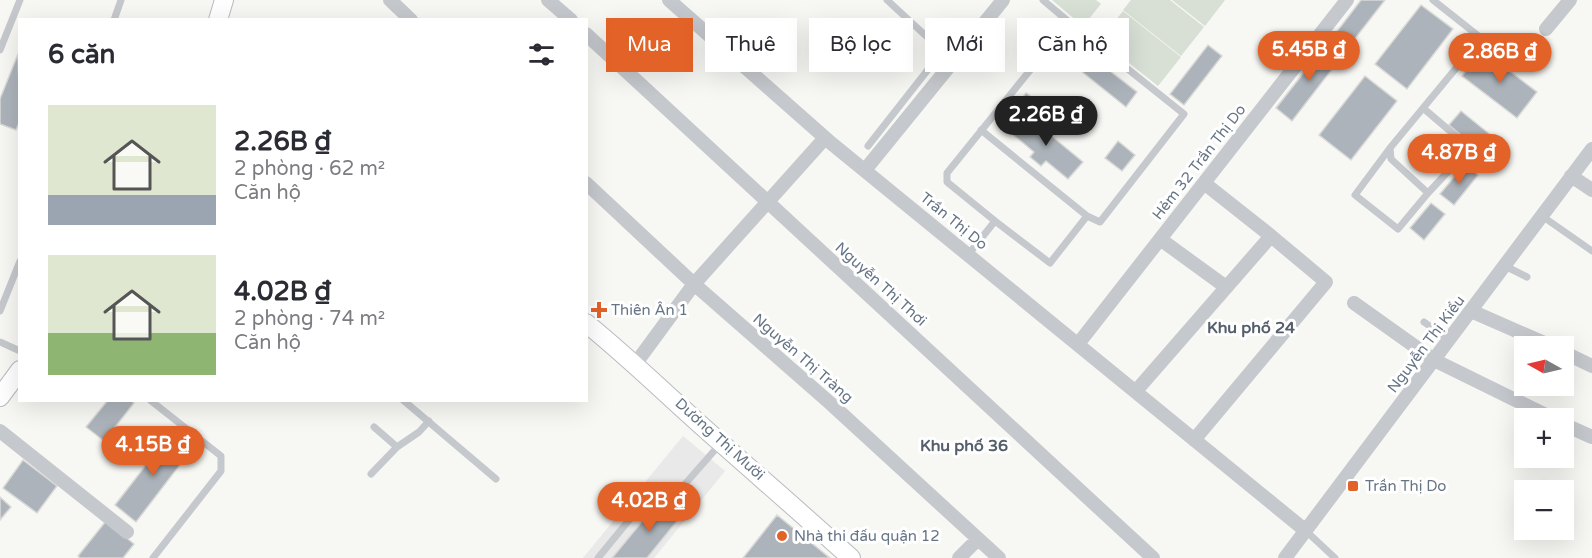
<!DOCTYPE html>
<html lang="vi">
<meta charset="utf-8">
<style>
body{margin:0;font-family:"Varela Round",sans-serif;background:#f7f7f7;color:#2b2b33;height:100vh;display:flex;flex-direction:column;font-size:22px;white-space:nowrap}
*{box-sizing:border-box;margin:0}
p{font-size:20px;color:#7c7c81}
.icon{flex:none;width:33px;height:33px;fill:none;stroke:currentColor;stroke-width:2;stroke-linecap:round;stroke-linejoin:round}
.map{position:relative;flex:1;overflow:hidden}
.sheet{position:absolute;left:18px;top:18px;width:570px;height:384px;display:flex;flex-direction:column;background:#fff;border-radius:0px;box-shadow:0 6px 24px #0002}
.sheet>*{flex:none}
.guide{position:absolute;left:606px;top:18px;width:570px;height:54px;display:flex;gap:12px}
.needle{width:39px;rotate:278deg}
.fabs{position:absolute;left:1514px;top:336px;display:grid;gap:12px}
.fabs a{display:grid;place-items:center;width:60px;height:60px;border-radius:0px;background:#fff;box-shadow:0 6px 24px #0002;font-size:30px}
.price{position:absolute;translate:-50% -51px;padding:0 14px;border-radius:21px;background:#e36228;color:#fff;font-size:20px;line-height:39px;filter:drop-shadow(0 2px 3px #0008)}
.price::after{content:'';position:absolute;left:50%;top:36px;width:18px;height:14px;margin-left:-9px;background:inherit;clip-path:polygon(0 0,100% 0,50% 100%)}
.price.active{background:#222;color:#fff}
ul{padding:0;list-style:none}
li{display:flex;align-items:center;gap:18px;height:150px;padding:0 30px}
li span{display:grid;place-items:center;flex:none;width:168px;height:120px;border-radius:0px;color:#555}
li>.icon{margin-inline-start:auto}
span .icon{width:72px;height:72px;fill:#fffc;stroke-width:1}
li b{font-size:26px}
h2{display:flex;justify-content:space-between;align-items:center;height:72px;padding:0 30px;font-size:26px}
.tag{padding:0 21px;border-radius:0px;background:#fff;box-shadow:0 6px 24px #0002;font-size:21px;line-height:54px}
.tag.active{background:#e36228;color:#fff}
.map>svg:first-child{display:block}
.built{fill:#e8e9e8}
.green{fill:#d8dfd5}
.building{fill:#acb3ba;stroke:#d9d9d7;stroke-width:1.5}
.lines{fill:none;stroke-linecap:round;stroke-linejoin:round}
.secondary-casing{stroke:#b7bcc1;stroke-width:20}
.lane{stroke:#c5c8cc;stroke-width:7}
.street{stroke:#c5c8cc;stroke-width:14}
.secondary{stroke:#fff;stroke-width:18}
.poi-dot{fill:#e36228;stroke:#fff;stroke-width:2}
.labels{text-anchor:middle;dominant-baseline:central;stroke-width:6;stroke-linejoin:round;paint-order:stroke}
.street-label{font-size:15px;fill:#667586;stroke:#fff}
.poi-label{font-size:15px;fill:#667586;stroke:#fff;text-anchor:start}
.neighbourhood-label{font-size:16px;font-weight:bold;fill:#545f6b;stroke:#fff}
</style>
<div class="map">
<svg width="1592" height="558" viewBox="0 0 1592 558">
<rect width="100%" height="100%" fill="#f7f7f4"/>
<path class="built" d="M683,436l42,35 -71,87h-71z"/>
<path class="green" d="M1052,0h44l5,4 -18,22z
M1131,0h39l34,27 -23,29 -58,-46z
M1172,0h53l-20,26z
M1123,11l58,46 -23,29 -58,-46z"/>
<path class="building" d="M1361,0h24l-35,45 -15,-11z
M1421,5l32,24 -46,60 -32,-25z
M1327,43l16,12 -51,66 -16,-13z
M1208,45l14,11 -38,49 -14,-11z
M1482,50l55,42 -20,26 -55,-42z
M18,54l2,67 -4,9 -16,-6v-25z
M1092,57l45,35 -11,15 -45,-36z
M1365,76l32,25 -46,59 -32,-25z
M1026,93l21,16 -9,11 -20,-16z
M1461,111l31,25 -12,15 -31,-26z
M1025,114l58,48 -15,17 -22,-18 -5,5 -11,-9 4,-5 -24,-20z
M1118,141l17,14 -13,16 -17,-13z
M1465,164l13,11 -24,30 -14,-11z
M1431,203l14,11 -21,26 -14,-12z
M108,400h23l3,3 -30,38 -18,-14z
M171,433l21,16 -56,73 -21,-17z
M23,460l34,26 -20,27 -34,-25z
M0,497l11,10 -11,13z
M659,501l12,11 3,-4 8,7 -35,43h-35z
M777,515l53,43h-87z
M106,521l28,23 -11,14h-43l-2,-2z"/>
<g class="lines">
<g class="secondary-casing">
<path id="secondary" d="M218,20l6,-20
M586,323c47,38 89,80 134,119 44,39 88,77 131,116
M0,397l20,-27"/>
</g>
<path class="lane" d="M114,20l7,-20
M1069,22l115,92 -84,108 -13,-6
M0,50l20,-50
M1423,108l47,40 -42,45
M981,130l106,86 -37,47 -55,-42
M868,146l73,-93 -2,-5 -52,-48
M1390,148l-35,47 43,34 30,-36 -37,-34 -1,-11 91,-110 -48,-38
M1542,216l50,35
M968,255l27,-34 -48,-39v-9l122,-151 -26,-22
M1505,266l22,11
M0,311l20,-50
M1424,322l25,18
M0,342l20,9
M150,400l71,56v15l-68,87
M403,400l93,79
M374,427l23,20
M371,474l26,-27 22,-15 10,-11
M1306,531l29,27
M598,558l54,-66 12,-2 7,10 50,-57"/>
<path class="street" d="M390,0l21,20
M548,0l23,20
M669,0l162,143 475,388
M1546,29l24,-29
M586,34l567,524
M865,170l138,-170
M1571,176l21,14
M586,183l108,101 136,119 169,155
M1204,183l67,53
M1160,239l66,48
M1354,303l80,57 118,58
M1471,311l80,35
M1078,344l269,-344
M1563,352l29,14
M636,363l58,-79 131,-146
M1136,391l135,-155 55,46 -132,158
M1563,424l29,13
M0,431l127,101
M959,558l19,-19
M1285,558l307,-409"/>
<use href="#secondary" class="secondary"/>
</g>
<g class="poi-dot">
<path d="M596 301h6v6h6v6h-6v6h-6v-6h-6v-6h6z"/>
<rect x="1347" y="480" width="12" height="12" rx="3"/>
<circle cx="782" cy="536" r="6"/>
</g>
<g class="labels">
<g class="street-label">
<text transform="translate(1199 162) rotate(-52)">Hẻm 32 Trần Thị Do</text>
<text transform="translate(954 221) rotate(39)">Trần Thị Do</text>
<text transform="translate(881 284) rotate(42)">Nguyễn Thị Thơi</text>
<text transform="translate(1426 344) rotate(-53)">Nguyễn Thị Kiểu</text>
<text transform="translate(803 358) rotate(41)">Nguyễn Thị Tràng</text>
<text transform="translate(720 439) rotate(42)">Dương Thị Mười</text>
</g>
<g class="poi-label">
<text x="611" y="310">Thiên Ân 1</text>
<text x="1365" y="486">Trần Thị Do</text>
<text x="794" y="536">Nhà thi đấu quận 12</text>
</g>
<g class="neighbourhood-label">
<text x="1251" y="328">Khu phố 24</text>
<text x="964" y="446">Khu phố 36</text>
</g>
</g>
</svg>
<div class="fabs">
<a><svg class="needle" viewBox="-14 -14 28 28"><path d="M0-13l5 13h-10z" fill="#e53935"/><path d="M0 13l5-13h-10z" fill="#7c7c81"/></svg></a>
<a>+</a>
<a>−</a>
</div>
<b class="price" style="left:1309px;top:82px">5.45B ₫</b>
<b class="price" style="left:1500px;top:84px">2.86B ₫</b>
<b class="price active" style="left:1046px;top:147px">2.26B ₫</b>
<b class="price" style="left:1459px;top:185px">4.87B ₫</b>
<b class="price" style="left:153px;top:477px">4.15B ₫</b>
<b class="price" style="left:649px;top:533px">4.02B ₫</b>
<div class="guide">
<a class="tag active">Mua</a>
<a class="tag">Thuê</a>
<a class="tag">Bộ lọc</a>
<a class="tag">Mới</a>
<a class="tag">Căn hộ</a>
</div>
<section class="sheet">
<h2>6 căn<svg class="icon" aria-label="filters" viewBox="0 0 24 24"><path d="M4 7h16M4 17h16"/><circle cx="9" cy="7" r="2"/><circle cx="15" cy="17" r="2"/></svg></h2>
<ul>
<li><span style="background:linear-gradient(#dfe7d0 75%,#9aa5b1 0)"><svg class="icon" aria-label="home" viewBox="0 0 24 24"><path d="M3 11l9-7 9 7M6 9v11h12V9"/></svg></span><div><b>2.26B ₫</b><p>2 phòng · 62 m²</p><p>Căn hộ</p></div></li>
<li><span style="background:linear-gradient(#dfe7d0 65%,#8fb573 0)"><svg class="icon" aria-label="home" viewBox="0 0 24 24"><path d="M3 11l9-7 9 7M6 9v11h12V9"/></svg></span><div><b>4.02B ₫</b><p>2 phòng · 74 m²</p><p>Căn hộ</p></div></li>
</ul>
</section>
</div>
